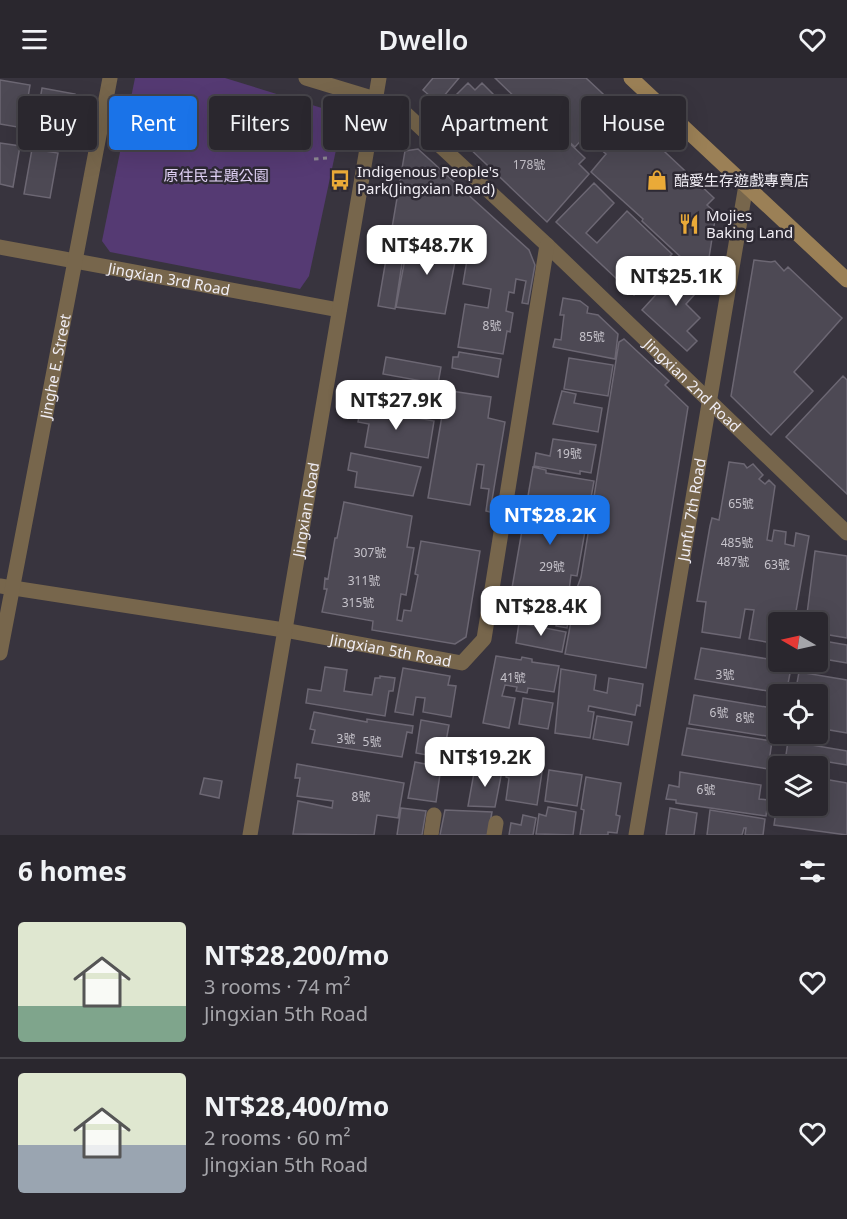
<!DOCTYPE html>
<meta charset="utf-8">
<style>
body{margin:0;font-family:"Noto Sans","Noto Sans TC",sans-serif;background:#36333a;color:#f1f3f6;height:100vh;display:flex;flex-direction:column;font-size:22px;white-space:nowrap}
*{box-sizing:border-box;margin:0}
p{font-size:20px;color:#a5a5aa}
.icon{flex:none;width:33px;height:33px;fill:none;stroke:currentColor;stroke-width:2;stroke-linecap:round;stroke-linejoin:round}
.map{position:relative;height:757px;overflow:hidden}
.sheet{display:flex;flex-direction:column;background:#2a272e;flex:1}
.sheet>*{flex:none}
.top-card{position:absolute;left:18px;top:18px;width:812px;height:54px;display:flex;gap:12px}
.needle{width:39px;rotate:279deg}
.fabs{position:absolute;left:768px;top:534px;display:grid;gap:12px}
.fabs a{display:grid;place-items:center;width:60px;height:60px;border-radius:6px;background:#2a272e;box-shadow:0 6px 24px #0002,0 0 0 2px #46444a;font-size:30px}
.price{position:absolute;translate:-50% -51px;padding:0 14px;border-radius:12px;background:#fff;color:#222;font-size:20px;line-height:39px;filter:drop-shadow(0 2px 3px #0008)}
.price::after{content:'';position:absolute;left:50%;top:36px;width:18px;height:14px;margin-left:-9px;background:inherit;clip-path:polygon(0 0,100% 0,50% 100%)}
.price.selected{background:#1a73e8;color:#fff}
ul{padding:0;list-style:none}
li{display:flex;align-items:center;gap:18px;height:150px;padding:0 18px}
li+li{border-top:2px solid #46444a}
li span{display:grid;place-items:center;flex:none;width:168px;height:120px;border-radius:6px;color:#555}
li>.icon{margin-inline-start:auto}
span .icon{width:72px;height:72px;fill:#fffc;stroke-width:1}
li b{font-size:26px}
h2{display:flex;justify-content:space-between;align-items:center;height:72px;padding:0 18px;font-size:26px}
.tag{padding:0 21px;border-radius:6px;background:#2a272e;box-shadow:0 6px 24px #0002,0 0 0 2px #46444a;font-size:21px;line-height:54px}
.tag.selected{background:#1a73e8;color:#fff}
header{display:flex;justify-content:space-between;align-items:center;height:78px;padding:0 18px;background:#2a272e;font-size:27px;font-weight:600}
.map>svg:first-child{display:block}
.green{fill:#553a73}
.building{fill:#4d4954;stroke:#6c6773;stroke-width:1.5}
.lines{fill:none;stroke-linecap:round;stroke-linejoin:round}
.path{stroke:#8c8891;stroke-width:3;stroke-dasharray:4.5 4.5;stroke-linecap:butt}
.minor{stroke:#77664c;stroke-width:15}
.tertiary{stroke:#77664c;stroke-width:15}
.secondary{stroke:#9b8056;stroke-width:15}
.labels{text-anchor:middle;dominant-baseline:central;stroke-width:5;stroke-linejoin:round;paint-order:stroke}
.number-label{font-size:12px;fill:#c7c4cc}
.poi-label{font-size:15px;fill:#f0edf4;stroke:#2e2a34;text-anchor:start}
.park-label{font-size:15px;fill:#e1d2f6;stroke:#2e2a34}
.street-label{font-size:15px;fill:#f0edf4;stroke:#2e2a34}
</style>
<header><svg class="icon" aria-label="menu" viewBox="0 0 24 24"><path d="M4 6h16M4 12h16M4 18h16"/></svg>Dwello<svg class="icon" aria-label="heart" viewBox="0 0 24 24"><path d="M12 20l-8-8c-3-5 5-10 8-4 3-6 11-1 8 4z"/></svg></header>
<div class="map">
<svg width="847" height="757" viewBox="0 0 847 757">
<rect width="100%" height="100%" fill="#38343e"/>
<path class="green" d="M135,0h90l100,31 14,27 -30,140 -9,13 -190,-37 -8,-11z"/>
<path class="building" d="M433,0h26l-21,25 -15,-13z
M495,0h91l128,120 -7,7 9,8 -8,51 -10,9 -56,-52 1,-2 -52,-47 15,-18 -21,-18 -10,11 -21,-19 -3,4z
M0,2l30,5 -7,43 -23,-4z
M468,5l7,7 7,-7 12,12 -6,6 6,6 -28,27 -25,-24z
M42,10l33,6 -9,46 -32,-6z
M507,23l50,45 8,-7 20,19 -6,6 10,10 -42,48 -81,-77z
M0,65l20,3 -7,41 -13,-3z
M32,71l26,4 -8,45 -26,-4z
M418,71l111,101 6,15 -7,39 -6,-1 4,-22 -10,-2 -2,14 -5,-1 -3,19 7,2 -3,19 -3,-1 -4,23 -45,-7 7,-43 23,4 3,-19 -28,-5 7,-42 -78,-14 13,-77z
M594,105l20,20 -28,30 11,10 30,-32 45,43 -38,41 -78,-73z
M409,159l49,9 -13,68 -49,-7z
M389,164l16,2 -10,65 -17,-3z
M754,182l17,2 4,-1 9,10 4,-4 54,51 -48,54 19,19 -42,44 -40,-39z
M683,187l21,19 -18,20 14,14 -13,13 10,10 -10,10 -45,-41z
M563,220l17,3 8,6 -1,6 11,2 20,19 -3,25 -62,-12 2,-8 6,1 3,-25h-4z
M624,261l45,42 -4,4 23,22 -42,261 -81,-14 12,-66 4,-11 38,-235z
M459,274l42,7 -3,18 -46,-9 1,-11h5z
M386,279l55,10 -3,17 -55,-10z
M569,280l44,7 -5,31 -44,-7z
M843,298l4,4v114l-61,-57z
M451,313l40,6 -3,21 17,4 -15,90 -4,-1 3,-22 -8,-1 3,-23 -7,-1 -7,41 -42,-7 15,-88 5,1z
M562,313l14,3 -2,9 28,5 -4,24 -45,-8z
M361,326l36,6 -1,4 38,7 -6,37 -63,-11 4,-23 -11,-2z
M553,361l43,6 -5,28 -11,-2v3l-46,-8 2,-13 14,3z
M351,375l70,14 -8,29 -58,-9 2,-15 -9,-2z
M729,384l15,2 3,4 6,-4 10,11 -4,4 6,5 4,-4 6,6 -8,54 5,1 2,-11 12,2 -1,12 9,2 2,-13 13,3 -14,81 4,1v4h-21v22l-29,-5 5,-29 -9,-1 -5,29 -38,-6 4,-30 -9,-1 13,-75 2,-8 7,2z
M533,389l13,3v3l48,8 -17,95 -6,-1 -2,16h5l-7,37 -11,-2 2,-7 -30,-5 -1,6 -20,-3z
M344,424l68,14 -5,31 7,1 -8,47 -5,-1 -4,26 5,1 2,-11 7,1 7,-36 -3,-1 6,-33 59,10 -14,86 -11,7 -83,-14 1,-9 -51,-9 5,-23h-3l1,-11 3,1 7,-41h2z
M815,473l32,5v82l-29,-5v-11h-12z
M519,545l47,9 -4,20 -46,-9z
M818,562l29,5v18l-29,-5z
M701,570l91,15 -6,31 -91,-15z
M496,578l25,4 1,-3 10,2v3l27,4 -5,26 -26,-4 -1,5 -11,-2 1,-4 -12,-2 -3,11 13,2 -6,30 -26,-5z
M325,589l22,3 -3,21 28,4 3,-17h5v-2l15,2 -2,13h-4l-4,25 -79,-13 2,-14 13,2z
M403,590l47,8 -2,9 8,1 -5,31 -28,-5 2,-14 -9,-1 -3,18 -18,-3z
M561,591l35,6 -2,15 13,3 2,-15 34,6 -3,22 -3,-1 -2,10 -46,-9 -1,5 6,1 -4,26 -35,-5z
M799,594l48,8v53l-29,-5v-34h-23z
M694,617l84,14 1,29 -90,-14z
M523,620l30,5 -5,26 -29,-5z
M314,634l53,10v-3l46,7 -1,7 -5,-1 -5,25 -90,-14 3,-13 -5,-1z
M597,638l35,6 -4,23 -35,-6z
M421,642l28,5 -6,33 -27,-5z
M687,650l85,13 -4,28 -86,-14z
M788,663l59,10v14l-61,-10z
M415,684l26,5 -5,35 -28,-4z
M297,686l107,19 -6,35 -21,-3 -3,20 -81,-1 5,-33 34,7 1,-7 -36,-5 3,-18h-5z
M507,688l35,6 -5,33 -31,-5 3,-22 -3,-1z
M475,689l27,4 -7,36 -27,-1z
M549,692l33,5 -5,31 -32,-5z
M680,694l81,13 -2,14 9,1 -2,16 -90,-13v-3l-10,-1 3,-14 10,2z
M586,699l35,6 -5,32 4,1 -3,17 -9,-1v3h-28l4,-25 -3,-1z
M204,700l18,3 -3,17 -19,-4z
M818,700l29,5v52l-73,-10 4,-28v9h40z
M548,729l28,5 -3,23 -37,-1 3,-20 7,2z
M401,730l25,3 -4,24h-25z
M670,730l27,5 -3,22h-28z
M445,732l47,2 -4,23h-48z
M710,732l55,9 -2,16h-18l1,-7h-2l-2,7h-35z
M523,737l13,3 -3,17h-24l2,-12 10,2z"/>
<g class="lines">
<path class="path" d="M314,81l13,-1"/>
<g class="minor">
<path id="s1" d="M306,0l69,21 31,15 141,131 300,288"/>
<path id="s2" d="M0,169l339,63"/>
<path id="s3" d="M0,508l284,44 178,33 22,-24 63,-394"/>
<path id="s4" d="M0,575l110,-575"/>
<path d="M431,757l3,-20"/>
<path d="M494,757l2,-12"/>
<path id="s5" d="M636,757l110,-650"/>
</g>
<path class="tertiary" id="s6" d="M250,757l129,-757"/>
<path class="secondary" d="M631,0l216,202"/>
</g>
<defs>
<g id="bus-bare" transform="scale(1.62)"><path d="M-5-6H5V4H4V6H2V4H-2V6H-4V4H-5ZM-3.5-4V0h7V-4ZM-3.5 1.2v1.5H-2V1.2ZM2 1.2v1.5H3.5V1.2Z" fill="#eaaa38" stroke="#2e2a34" stroke-width="2.5" paint-order="stroke"/></g>
<g id="shop-bare" transform="scale(1.62)"><path d="M-5-2.5h2.3a2.7 3.5 0 0 1 5.4 0H5L5.5 6h-11ZM-1.5-2.5h3a1.5 2.3 0 0 0-3 0Z" fill="#eaaa38" stroke="#2e2a34" stroke-width="2.5" paint-order="stroke"/></g>
<g id="restaurant-bare" transform="scale(1.62)"><path d="M-5-6h1v4h1v-4h1v4h1v-4h1v5L-1.5 .5V6h-2V.5L-5-1ZM5-6V6H3V1.5H1.5Q1.5-4 5-6Z" fill="#eaaa38" stroke="#2e2a34" stroke-width="2.5" paint-order="stroke"/></g>
</defs>
<g fill-rule="evenodd">
<use href="#bus-bare" x="340" y="102"/>
<use href="#shop-bare" x="657" y="102"/>
<use href="#restaurant-bare" x="689" y="146"/>
</g>
<g class="labels">
<g class="number-label">
<text x="529" y="86">178號</text>
<text x="492" y="247">8號</text>
<text x="592" y="258">85號</text>
<text x="569" y="375">19號</text>
<text x="741" y="425">65號</text>
<text x="737" y="464">485號</text>
<text x="370" y="474">307號</text>
<text x="733" y="483">487號</text>
<text x="777" y="486">63號</text>
<text x="552" y="488">29號</text>
<text x="364" y="502">311號</text>
<text x="358" y="524">315號</text>
<text x="725" y="596">3號</text>
<text x="513" y="599">41號</text>
<text x="719" y="634">6號</text>
<text x="745" y="639">8號</text>
<text x="346" y="660">3號</text>
<text x="372" y="663">5號</text>
<text x="706" y="711">6號</text>
<text x="361" y="718">8號</text>
</g>
<g class="poi-label">
<text x="357" y="93">Indigenous People's<tspan x="357" dy="17">Park(Jingxian Road)</tspan></text>
<text x="674" y="102">酷愛生存遊戲專賣店</text>
<text x="706" y="137">Mojies<tspan x="706" dy="17">Baking Land</tspan></text>
</g>
<g class="park-label">
<text x="216" y="97">原住民主題公園</text>
</g>
<g class="street-label">
<text stroke="none"><textPath href="#s2" startOffset="172">Jingxian 3rd Road</textPath></text>
<text stroke="none"><textPath href="#s4" startOffset="292">Jinghe E. Street</textPath></text>
<text stroke="none"><textPath href="#s1" startOffset="501">Jingxian 2nd Road</textPath></text>
<text stroke="none"><textPath href="#s6" startOffset="330">Jingxian Road</textPath></text>
<text stroke="none"><textPath href="#s5" startOffset="330">Junfu 7th Road</textPath></text>
<text stroke="none"><textPath href="#s3" startOffset="396">Jingxian 5th Road</textPath></text>
</g>
</g>
</svg>
<div class="fabs">
<a><svg class="needle" viewBox="-14 -14 28 28"><path d="M0-13l5 13h-10z" fill="#e53935"/><path d="M0 13l5-13h-10z" fill="#a5a5aa"/></svg></a>
<a><svg class="icon" aria-label="locate" viewBox="0 0 24 24"><circle cx="12" cy="12" r="6"/><path d="M12 2v4M12 18v4M2 12h4M18 12h4"/></svg></a>
<a><svg class="icon" aria-label="layers" viewBox="0 0 24 24"><path d="M12 4l9 5-9 5-9-5zM3 14l9 5 9-5"/></svg></a>
</div>
<b class="price" style="left:427px;top:198px">NT$48.7K</b>
<b class="price" style="left:676px;top:229px">NT$25.1K</b>
<b class="price" style="left:396px;top:353px">NT$27.9K</b>
<b class="price selected" style="left:550px;top:468px">NT$28.2K</b>
<b class="price" style="left:541px;top:559px">NT$28.4K</b>
<b class="price" style="left:485px;top:710px">NT$19.2K</b>
<div class="top-card">
<a class="tag">Buy</a>
<a class="tag selected">Rent</a>
<a class="tag">Filters</a>
<a class="tag">New</a>
<a class="tag">Apartment</a>
<a class="tag">House</a>
</div>
</div>
<section class="sheet">
<h2>6 homes<svg class="icon" aria-label="filters" viewBox="0 0 24 24"><path d="M4 7h16M4 17h16"/><circle cx="9" cy="7" r="2"/><circle cx="15" cy="17" r="2"/></svg></h2>
<ul>
<li><span style="background:linear-gradient(#dfe7d0 70%,#7fa58c 0)"><svg class="icon" aria-label="home" viewBox="0 0 24 24"><path d="M3 11l9-7 9 7M6 9v11h12V9"/></svg></span><div><b>NT$28,200/mo</b><p>3 rooms · 74 m²</p><p>Jingxian 5th Road</p></div><svg class="icon" aria-label="heart" viewBox="0 0 24 24"><path d="M12 20l-8-8c-3-5 5-10 8-4 3-6 11-1 8 4z"/></svg></li>
<li><span style="background:linear-gradient(#dfe7d0 60%,#9aa5b1 0)"><svg class="icon" aria-label="home" viewBox="0 0 24 24"><path d="M3 11l9-7 9 7M6 9v11h12V9"/></svg></span><div><b>NT$28,400/mo</b><p>2 rooms · 60 m²</p><p>Jingxian 5th Road</p></div><svg class="icon" aria-label="heart" viewBox="0 0 24 24"><path d="M12 20l-8-8c-3-5 5-10 8-4 3-6 11-1 8 4z"/></svg></li>
</ul>
</section>
